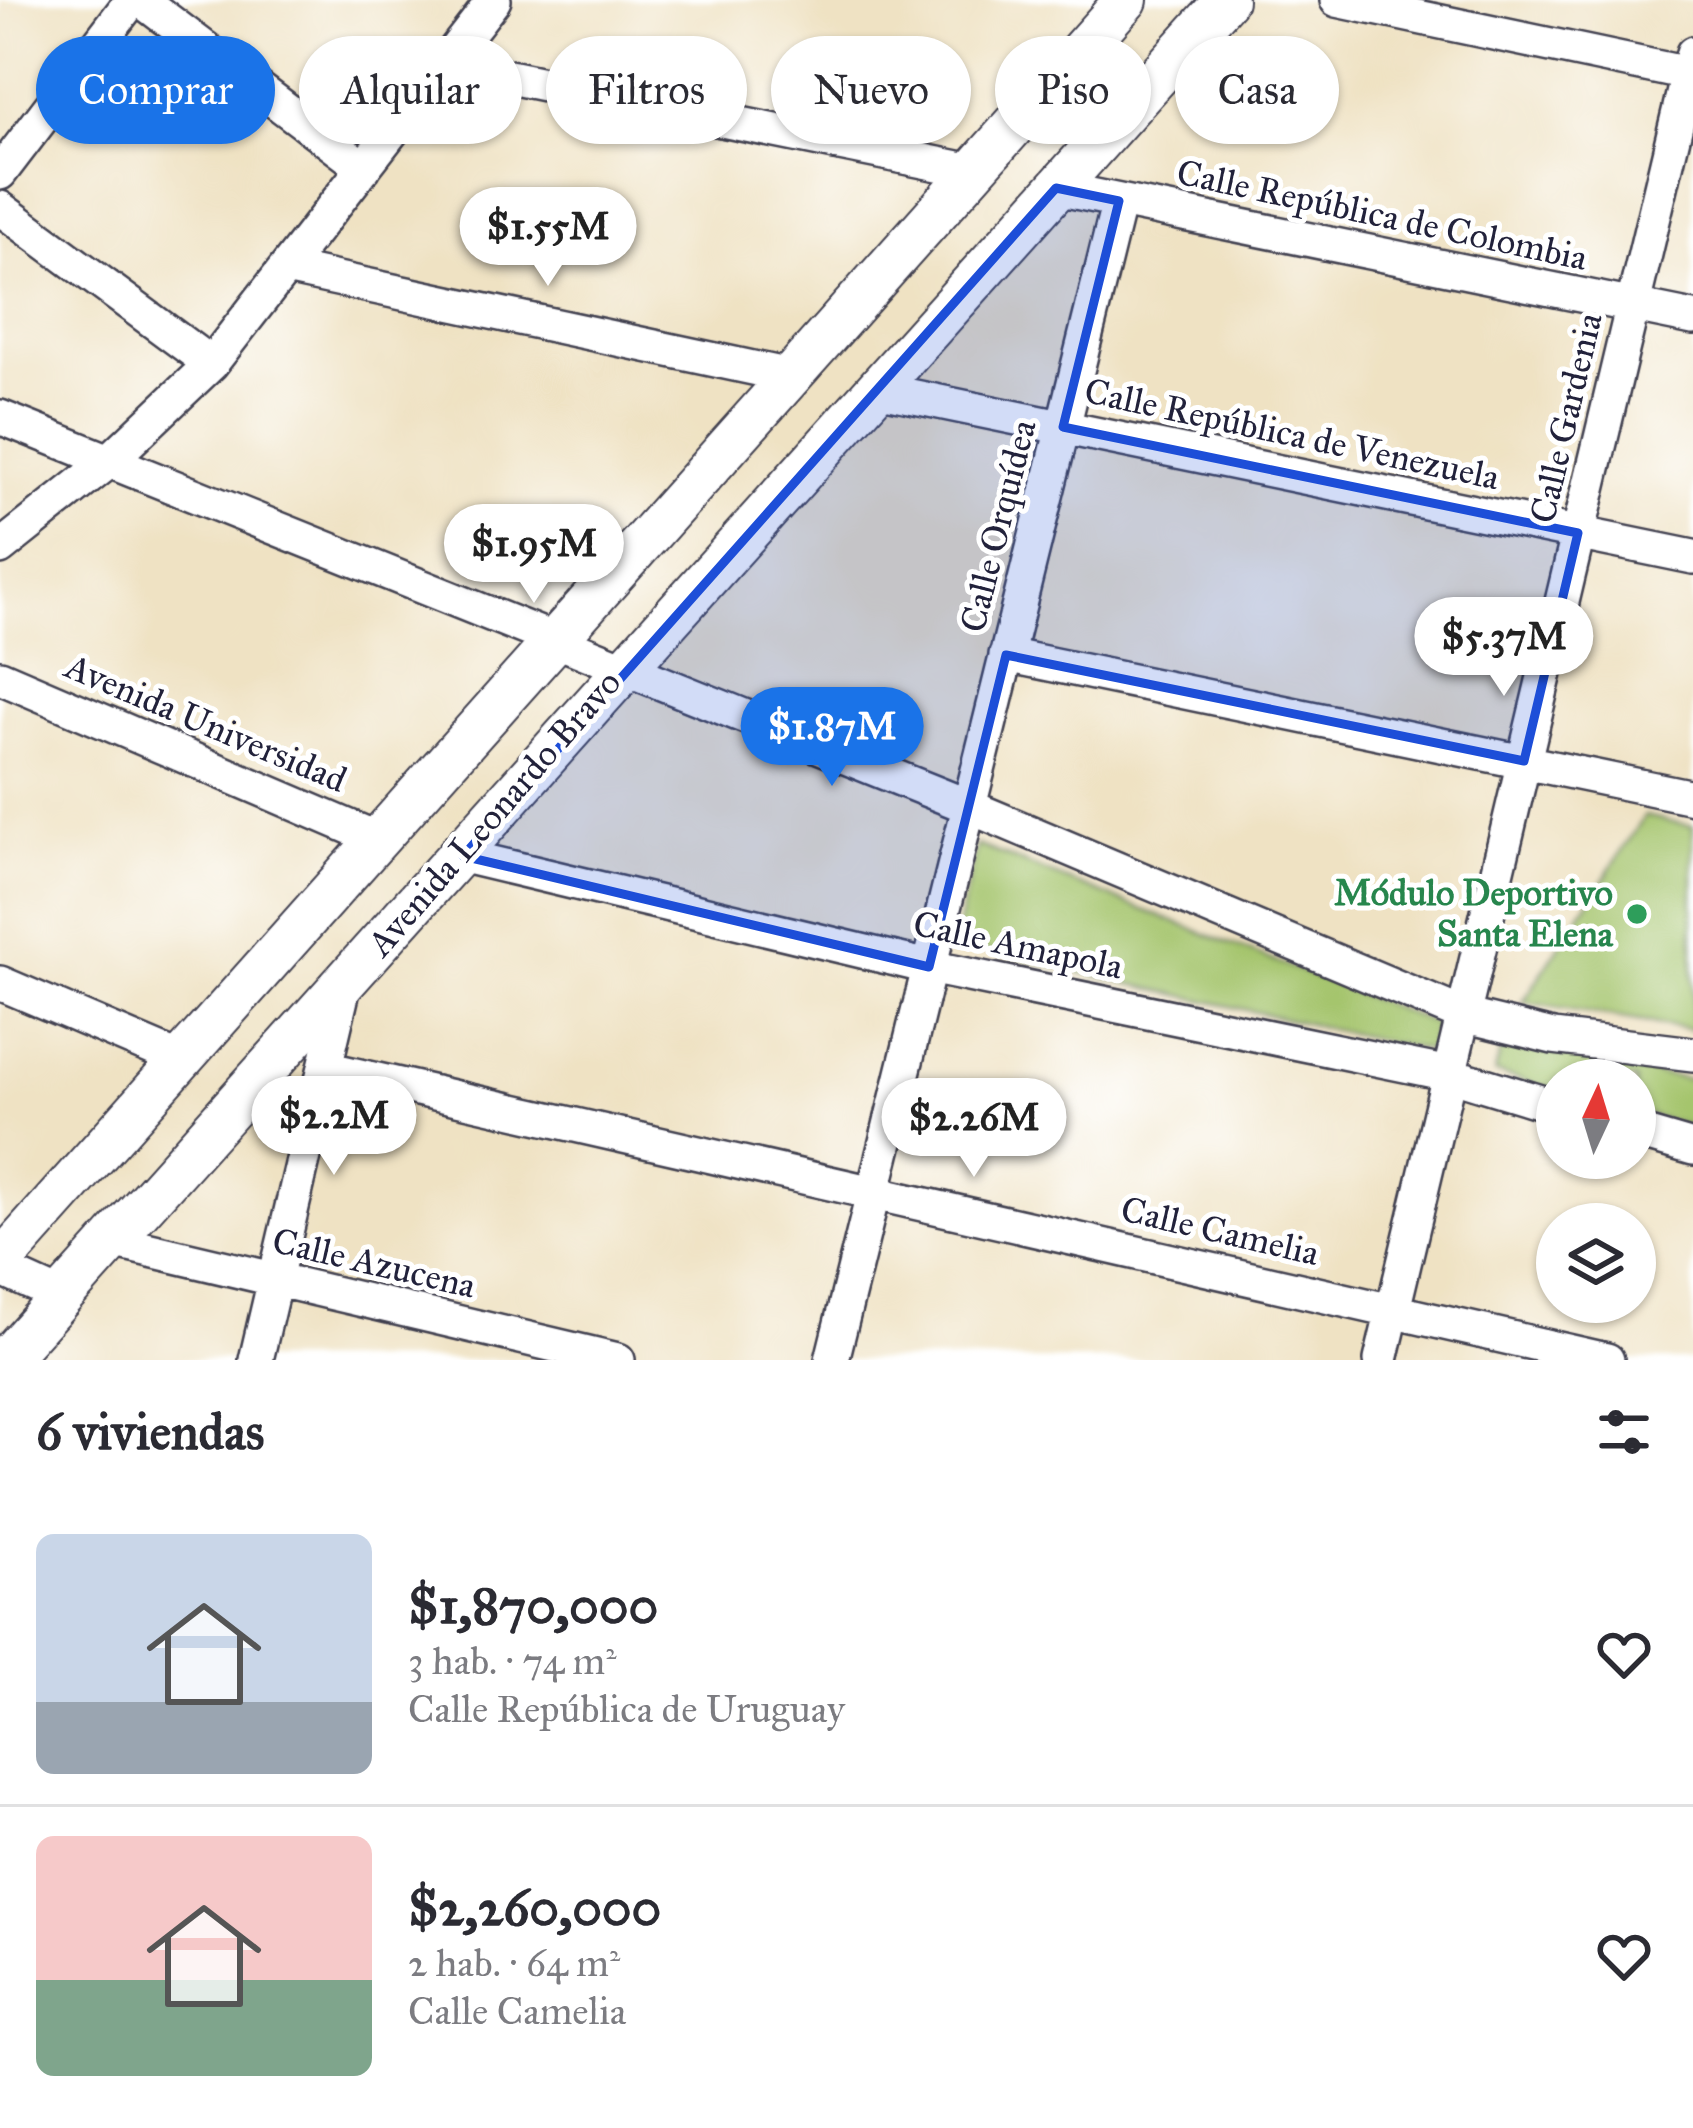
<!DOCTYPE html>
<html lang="es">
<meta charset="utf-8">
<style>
body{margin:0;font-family:"IM FELL Great Primer",serif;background:#f2f2f3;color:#2b2b33;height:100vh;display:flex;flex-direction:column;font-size:45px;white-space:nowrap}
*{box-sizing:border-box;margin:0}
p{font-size:39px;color:#7c7c81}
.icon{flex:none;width:66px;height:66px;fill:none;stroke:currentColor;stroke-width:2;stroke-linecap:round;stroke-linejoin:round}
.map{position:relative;height:1360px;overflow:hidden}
.details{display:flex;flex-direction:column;background:#fff;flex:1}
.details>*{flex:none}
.banner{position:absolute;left:36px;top:36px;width:1623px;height:108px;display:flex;gap:24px}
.needle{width:78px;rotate:4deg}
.fabs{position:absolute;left:1536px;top:1059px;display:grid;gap:24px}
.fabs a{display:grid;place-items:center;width:120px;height:120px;border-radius:50%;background:#fff;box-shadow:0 3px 9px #0004;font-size:60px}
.price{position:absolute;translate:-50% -102px;padding:0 27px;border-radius:42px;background:#fff;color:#222;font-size:39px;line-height:78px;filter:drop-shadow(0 3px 6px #0008)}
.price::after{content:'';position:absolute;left:50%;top:72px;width:36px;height:27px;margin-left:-18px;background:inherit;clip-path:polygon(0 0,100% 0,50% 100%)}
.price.on{background:#1a73e8;color:#fff}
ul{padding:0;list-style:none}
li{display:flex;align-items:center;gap:36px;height:300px;padding:0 36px}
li+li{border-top:3px solid #e1e1e2}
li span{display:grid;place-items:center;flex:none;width:336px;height:240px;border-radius:18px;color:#555}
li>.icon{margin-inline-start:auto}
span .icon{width:144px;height:144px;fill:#fffc;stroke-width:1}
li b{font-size:51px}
h2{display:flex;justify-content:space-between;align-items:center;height:144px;padding:0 36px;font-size:51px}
.pill{padding:0 42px;border-radius:54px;background:#fff;box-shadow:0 3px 9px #0004;font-size:42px;line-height:108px}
.pill.on{background:#1a73e8;color:#fff}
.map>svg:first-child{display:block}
.green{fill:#a5c56d;stroke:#647454;stroke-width:3}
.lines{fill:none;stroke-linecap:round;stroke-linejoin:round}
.minor-casing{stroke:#413f4f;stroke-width:38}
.tertiary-casing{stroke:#413f4f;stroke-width:46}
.minor{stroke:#fff;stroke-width:33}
.tertiary{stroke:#fff;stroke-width:42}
.marked{fill:#1d4ed8;fill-opacity:0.2;stroke:#1d4ed8;stroke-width:9;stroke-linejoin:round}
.leisure-dot{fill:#2e9e5b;stroke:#fff;stroke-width:4.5}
.labels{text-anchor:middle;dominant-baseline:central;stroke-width:10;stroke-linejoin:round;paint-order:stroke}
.street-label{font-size:36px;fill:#22223b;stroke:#fff}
.leisure-label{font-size:36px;font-weight:bold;fill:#27864d;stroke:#fff;text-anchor:end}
</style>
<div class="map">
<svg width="1693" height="1360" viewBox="0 0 1693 1360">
<rect width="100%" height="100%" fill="#fff"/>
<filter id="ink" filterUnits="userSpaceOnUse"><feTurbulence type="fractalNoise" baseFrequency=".00833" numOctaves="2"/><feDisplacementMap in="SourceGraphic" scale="24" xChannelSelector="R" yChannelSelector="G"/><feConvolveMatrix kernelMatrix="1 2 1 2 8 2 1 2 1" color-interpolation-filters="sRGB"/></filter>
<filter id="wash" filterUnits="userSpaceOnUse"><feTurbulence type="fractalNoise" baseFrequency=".004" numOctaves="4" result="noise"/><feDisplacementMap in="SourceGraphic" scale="48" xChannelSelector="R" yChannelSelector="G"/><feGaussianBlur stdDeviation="2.7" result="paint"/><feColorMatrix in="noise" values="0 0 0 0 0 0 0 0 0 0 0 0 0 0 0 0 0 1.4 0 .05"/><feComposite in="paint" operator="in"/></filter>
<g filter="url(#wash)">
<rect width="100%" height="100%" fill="#efe2c3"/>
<path class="green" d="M1645,816l48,10v204l-170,-28z
M977,845l459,179 -7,27 -476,-107z
M1502,1043l191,37v47l-58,-16v-31h-78v10l-62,-17z"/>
</g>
<g filter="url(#ink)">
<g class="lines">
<g class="minor-casing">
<path id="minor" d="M141,0l223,168
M1337,0l356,75
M445,64l528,107
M0,173l132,-173
M1056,188l637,130
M0,208l211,156
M286,268l509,109
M876,389l817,168
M0,417l970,390 493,208 90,22 140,17
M0,548l108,-86 103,-98 283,-364
M1006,655l687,142
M0,677l380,163
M463,856l466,111 520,107 108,33
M0,983l183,78
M325,1068l1282,292
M1635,1131l58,17
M112,1241l506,119
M0,1269l62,28
M256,1360l89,-378
M832,1360l287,-1159
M1381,1360l312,-1307"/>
</g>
<g class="tertiary-casing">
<path id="tertiary" d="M0,1263l1126,-1263
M5,1360l1221,-1360"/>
</g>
<use href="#minor" class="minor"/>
<use href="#tertiary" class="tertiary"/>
</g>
</g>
<path class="marked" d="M1056,188l63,13 -56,226 515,106 -54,228 -518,-106 -77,312 -466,-111z"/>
<circle class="leisure-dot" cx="1637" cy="914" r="12"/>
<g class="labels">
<g class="street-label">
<text transform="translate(1382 215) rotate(12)">Calle República de Colombia</text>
<text transform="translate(1566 418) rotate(-77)">Calle Gardenia</text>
<text transform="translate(1292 434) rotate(12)">Calle República de Venezuela</text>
<text transform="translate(998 526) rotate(-76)">Calle Orquídea</text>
<text transform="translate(206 723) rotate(23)">Avenida Universidad</text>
<text transform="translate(494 813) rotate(-49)">Avenida Leonardo Bravo</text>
<text transform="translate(1018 945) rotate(12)">Calle Amapola</text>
<text transform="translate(1220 1231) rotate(13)">Calle Camelia</text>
<text transform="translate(374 1263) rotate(13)">Calle Azucena</text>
</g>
<g class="leisure-label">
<text x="1613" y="893">Módulo Deportivo<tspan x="1613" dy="41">Santa Elena</tspan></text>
</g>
</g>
</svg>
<div class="fabs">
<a><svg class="needle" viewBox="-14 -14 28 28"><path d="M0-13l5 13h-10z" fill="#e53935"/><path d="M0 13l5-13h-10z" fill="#7c7c81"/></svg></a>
<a><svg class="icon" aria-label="layers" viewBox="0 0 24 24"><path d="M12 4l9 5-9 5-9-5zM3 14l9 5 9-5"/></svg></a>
</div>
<b class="price" style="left:548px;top:289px">$1.55M</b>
<b class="price" style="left:534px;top:606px">$1.95M</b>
<b class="price" style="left:1504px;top:699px">$5.37M</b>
<b class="price on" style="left:832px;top:789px">$1.87M</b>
<b class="price" style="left:334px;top:1178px">$2.2M</b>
<b class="price" style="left:974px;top:1180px">$2.26M</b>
<div class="banner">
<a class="pill on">Comprar</a>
<a class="pill">Alquilar</a>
<a class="pill">Filtros</a>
<a class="pill">Nuevo</a>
<a class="pill">Piso</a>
<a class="pill">Casa</a>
</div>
</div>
<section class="details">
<h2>6 viviendas<svg class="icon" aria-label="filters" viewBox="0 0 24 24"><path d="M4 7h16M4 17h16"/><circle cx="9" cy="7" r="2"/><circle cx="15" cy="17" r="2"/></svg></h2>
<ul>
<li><span style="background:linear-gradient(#c9d6e8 70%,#9aa5b1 0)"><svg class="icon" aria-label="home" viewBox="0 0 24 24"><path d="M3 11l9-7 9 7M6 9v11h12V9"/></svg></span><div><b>$1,870,000</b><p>3 hab. · 74 m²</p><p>Calle República de Uruguay</p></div><svg class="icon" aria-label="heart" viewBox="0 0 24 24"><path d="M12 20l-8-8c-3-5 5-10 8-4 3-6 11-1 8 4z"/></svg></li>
<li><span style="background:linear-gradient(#f6c9c9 60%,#7fa58c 0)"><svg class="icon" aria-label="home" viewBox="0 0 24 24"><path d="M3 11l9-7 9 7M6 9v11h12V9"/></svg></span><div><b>$2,260,000</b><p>2 hab. · 64 m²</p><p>Calle Camelia</p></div><svg class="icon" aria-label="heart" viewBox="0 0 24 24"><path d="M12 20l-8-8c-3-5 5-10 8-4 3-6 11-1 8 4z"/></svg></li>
</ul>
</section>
